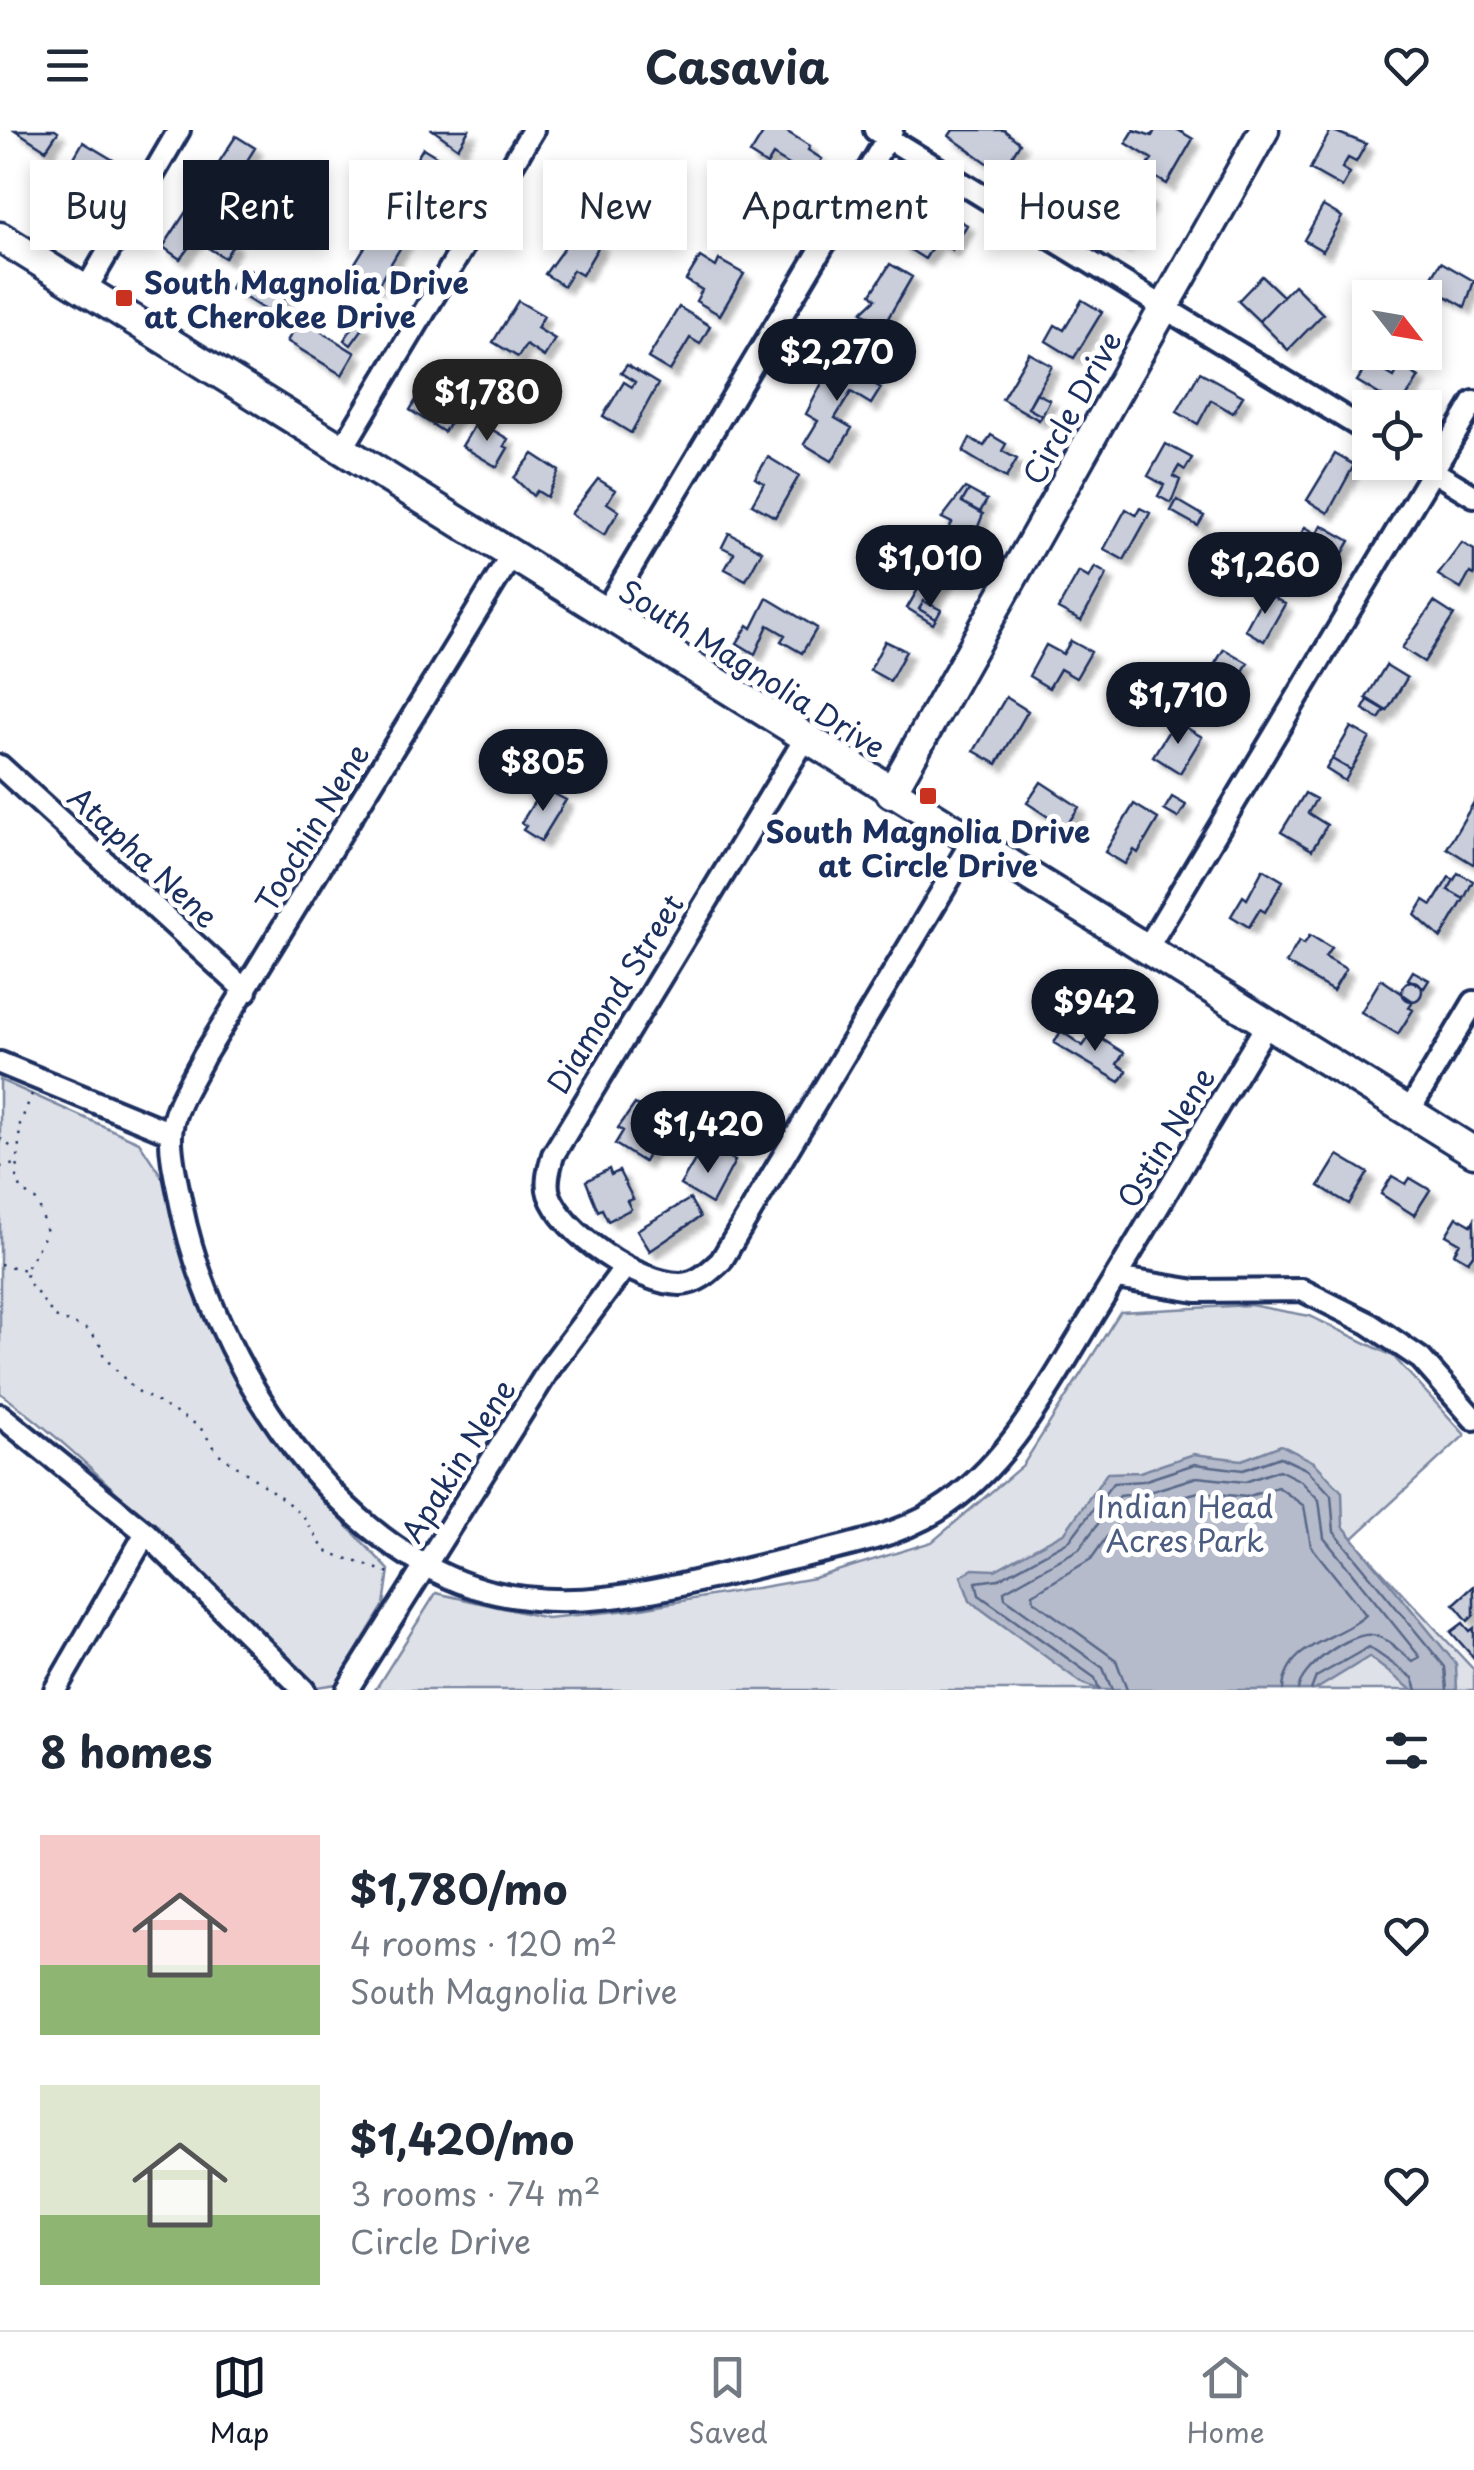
<!DOCTYPE html>
<meta charset="utf-8">
<style>
body{margin:0;font-family:"Playpen Sans",sans-serif;background:#f6f6f7;color:#1f2937;height:100vh;display:flex;flex-direction:column;font-size:38px;white-space:nowrap}
*{box-sizing:border-box;margin:0}
p{font-size:32px;color:#747a83}
.icon{flex:none;width:55px;height:55px;fill:none;stroke:currentColor;stroke-width:2;stroke-linecap:round;stroke-linejoin:round}
.map{position:relative;height:1560px;overflow:hidden}
.drawer{display:flex;flex-direction:column;background:#fff;flex:1}
.drawer>*{flex:none}
.banner{position:absolute;left:30px;top:30px;width:1415px;height:90px;display:flex;gap:20px}
.needle{width:65px;rotate:121deg}
.controls{position:absolute;left:1352px;top:150px;display:grid;gap:20px}
.controls a{display:grid;place-items:center;width:90px;height:90px;border-radius:0px;background:#fff;box-shadow:0 5px 15px #0003;font-size:50px}
.price{position:absolute;translate:-50% -85px;padding:0 22px;border-radius:35px;background:#111827;color:#fff;font-size:32px;line-height:65px;filter:drop-shadow(0 2px 5px #0008)}
.price::after{content:'';position:absolute;left:50%;top:60px;width:30px;height:22px;margin-left:-15px;background:inherit;clip-path:polygon(0 0,100% 0,50% 100%)}
.price.selected{background:#222;color:#fff}
ul{padding:0;list-style:none}
li{display:flex;align-items:center;gap:30px;height:250px;padding:0 40px}
li span{display:grid;place-items:center;flex:none;width:280px;height:200px;border-radius:0px;color:#555}
li>.icon{margin-inline-start:auto}
span .icon{width:120px;height:120px;fill:#fffc;stroke-width:1}
li b{font-size:42px}
h2{display:flex;justify-content:space-between;align-items:center;height:120px;padding:0 40px;font-size:42px}
.chip{padding:0 35px;border-radius:0px;background:#fff;box-shadow:0 5px 15px #0003;font-size:35px;line-height:90px}
.chip.selected{background:#111827;color:#fff}
header{display:flex;justify-content:space-between;align-items:center;height:130px;padding:0 40px;background:#fff;font-size:45px;font-weight:700}
.tabs{display:flex;justify-content:space-around;align-items:center;height:140px;border-top:2px solid #e0e1e3;background:#fff;font-size:28px;color:#747a83}
.tabs a{display:grid;justify-items:center;gap:5px}
.tabs .selected{color:#111827}
.map>svg:first-child{display:block}
.green{fill:#dee1e7;stroke:#7c88a2;stroke-width:2.5}
.water{fill:#b5bbca;stroke:#77839f;stroke-width:2.5}
.lines{fill:none;stroke-linecap:round;stroke-linejoin:round}
.shore{stroke:#596789;stroke-width:2.5}
.building{fill:#caceda;stroke:#1b2f5e;stroke-width:2.5;filter:url(#shadow)}
.street-casing{stroke:#1b2f5e;stroke-width:28}
.secondary-casing{stroke:#1b2f5e;stroke-width:35}
.path{stroke:#1b2f5e;stroke-width:2.5;stroke-dasharray:2.5 8;stroke-linecap:butt}
.street{stroke:#fff;stroke-width:20}
.secondary{stroke:#fff;stroke-width:28}
.poi-dot{fill:#c8321e;stroke:#fff;stroke-width:4}
.labels{text-anchor:middle;dominant-baseline:central;stroke-width:10;stroke-linejoin:round;paint-order:stroke}
.poi-label{font-size:30px;font-weight:bold;fill:#1b2f5e;stroke:#fff;text-anchor:start}
.street-label{font-size:30px;fill:#1b2f5e;stroke:#fff}
.park-label{font-size:30px;fill:#4c5c80;stroke:#fff}
</style>
<header><svg class="icon" aria-label="menu" viewBox="0 0 24 24"><path d="M4 6h16M4 12h16M4 18h16"/></svg>Casavia<svg class="icon" aria-label="heart" viewBox="0 0 24 24"><path d="M12 20l-8-8c-3-5 5-10 8-4 3-6 11-1 8 4z"/></svg></header>
<div class="map">
<svg width="1474" height="1560" viewBox="0 0 1474 1560">
<defs>
<filter id="shadow"><feDropShadow dx="7" dy="7" stdDeviation="2.5" flood-color="#0004"/></filter>
</defs>
<rect width="100%" height="100%" fill="#fff"/>
<filter id="ink" filterUnits="userSpaceOnUse"><feTurbulence type="fractalNoise" baseFrequency=".01" numOctaves="2"/><feDisplacementMap in="SourceGraphic" scale="20" xChannelSelector="R" yChannelSelector="G"/><feConvolveMatrix kernelMatrix="1 2 1 2 8 2 1 2 1" color-interpolation-filters="sRGB"/></filter>
<g filter="url(#ink)">
<path class="green" d="M0,950l139,62 27,41 32,110 45,101 67,93 79,83 -5,35 -48,79 -19,3c-111,-93 -199,-209 -317,-294z
M1250,1175l60,11 83,40 72,79 -113,104 122,131v20h-1099l61,-97 111,25 83,-8 184,-32 118,-36 91,-77 97,-153z"/>
<path class="water" d="M1281,1315l33,17 28,30 1,34 113,138 1,26h-45l-43,-33 -54,33h-214l-18,-6 -113,-83 -9,-25 12,-7 22,1 70,-38 42,-59 33,-1 54,-18 48,6z"/>
<g class="lines">
<path class="shore" d="M1099,1560l-4,-12 -116,-83 -3,-13 23,-3 71,-39 43,-57 30,-2 52,-17 48,6 37,-13 28,13 23,25 3,37 111,135 2,23
M1112,1560l-9,-22 -98,-70 -1,-7 75,-42 40,-53 27,-3 51,-16 48,5 34,-12 22,11 18,19 5,38 96,119 -7,5c-12,-9 -26,-25 -41,-27 -22,-3 -72,33 -74,55
M1127,1560l-11,-30 -82,-59 -1,-7 58,-35 35,-49 73,-18 47,5 32,-10 26,19 7,40 55,69c-27,25 -81,28 -83,75
M1311,1560l5,-13 53,-30 44,31 4,12"/>
</g>
<path class="building" d="M15,0h40l3,2 -12,18z
M433,0h36l-11,18z
M765,0h19l26,16 -2,4 14,9 -12,19 -37,-23 -6,10 -17,-11z
M953,0h51l16,13 -18,30 -53,-37z
M1134,0l18,6 3,-6h23l15,9 -26,45 -22,-13 7,-12 -26,-16z
M1331,0l35,14 -10,18 -8,-4 -6,10 8,5 -8,14 -32,-18z
M236,6l19,12 -27,43 -20,-12z
M83,12l30,18 -10,18 -9,-5 -10,17 9,5 -10,17 -30,-18z
M423,18l26,16 -15,28 -20,21 -22,-14z
M1124,56l25,14 -26,45 -25,-15z
M1323,76l19,11 -19,34 -19,-11z
M189,77l20,14 -29,38 -17,-12z
M936,77l31,18 -15,25 -16,-9 -11,18 -24,-15 23,-32 6,4z
M570,82l30,18 -6,10 6,4 -18,31 -9,-5 -9,16 -19,-12 24,-33 -12,-7z
M382,89l26,16 -31,52 -27,-16z
M220,104l14,9 -9,15 -15,-9z
M700,127l16,10 3,-7 25,14 -24,41 -24,-14 6,-11 -16,-10z
M1441,132l33,19 -9,26 -38,-22z
M890,134l22,13 -28,48 -22,-13 14,-13 -5,-5z
M244,136l33,21 3,-5 11,7 -18,26 -43,-27z
M1262,146l21,20 -24,25 -21,-20z
M1294,155l29,29 -35,36 -29,-29z
M1082,170l20,12 -28,46 -28,-17 9,-16 9,5z
M518,171l26,15 -7,12 18,11 -11,18 -18,-12 -8,12 -25,-15z
M679,177l31,19 -10,18 -10,-6 -20,33 -22,-13z
M301,189l54,34 -13,22 -55,-34z
M357,191l7,6 -13,18 -7,-5z
M840,218l20,13 -6,11 27,16 -10,16 -20,-12 -16,26 17,10 -20,33 -28,-17 14,-23 -12,-7z
M1029,223l23,13 -24,42 14,8 -3,4 -37,-21z
M1369,232l25,15 6,-11 19,11 -19,30 -43,-26z
M627,235l31,19 -27,49 -28,-17 21,-34 8,5 3,-5 -14,-9z
M1200,242l43,24 -10,17 -22,-13 -13,24 -21,-12z
M422,260l35,22 -13,20 -34,-22z
M1036,263l14,7 -8,16 -14,-8z
M481,293l27,16 -4,7 4,2 -11,19 -35,-21 12,-20 4,3z
M991,305l15,9 -4,7 15,8 -11,19 -43,-26 7,-14 14,8z
M1166,314l26,14 -7,12 -6,-4 -6,10 7,4 -9,23 -13,-7 6,-11 -16,-9z
M533,324l26,17 -12,26 -10,-6 -4,5 -19,-18z
M1335,324l19,11 -26,48 -21,-13z
M768,327l31,19 -24,41 -23,-13 12,-21 -9,-5z
M598,349l17,11 -8,13 12,8 -15,24 -33,-21z
M965,358l4,2 -7,12 21,12 -16,41 -25,-15 10,-17 -10,-5z
M969,360l18,10 -7,12 -18,-10z
M1177,370l27,16 -6,10 -27,-15z
M1140,378l10,5 -26,47 -20,-11 22,-40 10,6z
M1322,395l28,16 -11,19 -18,-10 -12,20 10,6 -8,13 -40,-23 7,-13 9,5 18,-31 12,7z
M729,403l33,18 -16,29 -21,-11 9,-16 -12,-6z
M1462,413l12,7v25l-4,-2 -9,16 -23,-14z
M935,430l17,10 -21,35 -7,-4 -5,8 17,10 -3,5 -26,-16z
M1095,437l12,7 -26,47 -23,-12 21,-37 10,6z
M1265,463l20,11 -21,37 -19,-11z
M767,468l50,30 -15,25 -21,-12 4,-6 -17,-10 -13,29 -18,-11 11,-18 4,3z
M924,471l17,9 -5,9 -17,-10z
M1434,472l20,13 -30,47 -22,-14z
M885,511l21,10 -16,30 -20,-11z
M1071,511l20,11 -15,26 -16,-9 -11,19 -20,-12 17,-31 17,9z
M1224,519l24,14 -27,45 -24,-15z
M1386,535l21,13 -20,33 -21,-13z
M1006,567l22,14 -31,53 -23,-13z
M1368,570l17,10 -6,9 -16,-10z
M1175,591l27,16 -22,36 -27,-17z
M1351,597l19,11 -19,32 -19,-11z
M1332,629l19,11 -6,11 -19,-12z
M1041,652l38,25 -14,21 -38,-25z
M543,658l23,12 -25,41 -18,-11 3,-4 -5,-3z
M1305,663l11,6 -8,14 19,12 -15,25 -31,-18z
M1172,667l14,8 -8,13 -14,-8z
M1474,672v61l-1,1 -26,-16z
M1134,674l24,15 -20,34 -4,-3 -9,14 -20,-12z
M1263,739l20,12 -18,31 -5,-3 -11,18 -18,-11 12,-20 4,3z
M1458,743l15,8 -9,18 -16,-9z
M1449,747l5,3 -6,10 16,9 -23,39 -26,-23 9,-15 8,5z
M1310,805l21,13 -6,9 21,12 -13,22 -47,-28 13,-22 5,3z
M1413,841l16,9 -5,8 -16,-9z
M1381,849l32,22 -4,6 4,3 -15,24 -37,-22z
M1402 861a10 10 0 1 1 20 0a10 10 0 1 1-20 0Z
M1061,901l22,15 9,-13 32,20 -7,11 10,7 -7,11 -66,-39z
M635,974l20,12 -8,12 6,3 -9,15 6,4 -6,12 -29,-18 8,-13 -5,-3z
M714,1019l21,12 -23,43 -32,-19 18,-30 9,6z
M1338,1025l30,18 -19,31 -30,-18z
M609,1039l2,6 8,-4 14,28 -6,2 4,8 -23,12 -6,-12 -4,2 -12,-30z
M1392,1046l14,8 4,-6 20,12 -16,25 -33,-21z
M690,1069l10,18 -50,34 -13,-21z
M1457,1087l14,8 3,-5v33l-6,8 -14,-8 6,-10 -14,-8z
M1474,1456v29l-6,6 -14,-17z
M1463,1493l7,8 4,-3v30l-23,-26z"/>
<g class="lines">
<g class="street-casing">
<path id="street" d="M875,0l282,173
M85,161l94,-161
M1173,183l197,120
M341,321l192,-321
M1418,332l56,34
M511,426l-307,500c-12,24 -32,52 -33,79 -1,22 6,47 10,69 29,147 144,334 293,383 101,33 207,-3 307,-26 51,-12 111,-22 156,-50 73,-45 116,-132 160,-203 57,-93 112,-188 169,-282
M604,483l288,-483
M805,609l-252,416c-3,12 -8,26 -4,39 13,39 91,91 132,90 17,-1 28,-12 40,-23l250,-418
M0,636l246,225
M1146,820l328,-548
M0,933l171,70
M1408,983l66,-111
M1116,1148l80,13 106,-1 66,33 53,36 53,60
M0,1285l146,118 158,157
M55,1560l91,-157
M347,1560l204,-324 74,-99"/>
</g>
<g class="secondary-casing">
<path id="secondary" d="M0,107l1474,915
M1169,169l95,-169
M891,663l269,-478"/>
</g>
<path class="path" d="M32,964l-12,30 -3,54 5,13 16,11 9,30 -22,38 3,11 27,36 30,11 14,13 5,16 30,32 65,37 20,28 63,44 22,19 21,34 70,24
M0,1008l15,12
M0,1037l15,-3
M0,1134l25,6"/>
<use href="#street" class="street"/>
<use href="#secondary" class="secondary"/>
</g>
</g>
<g class="poi-dot">
<rect x="114" y="158" width="20" height="20" rx="5"/>
<rect x="918" y="656" width="20" height="20" rx="5"/>
</g>
<g class="labels">
<g class="poi-label">
<text x="144" y="151">South Magnolia Drive<tspan x="144" dy="34">at Cherokee Drive</tspan></text>
<text x="928" y="700" text-anchor="middle">South Magnolia Drive<tspan x="928" dy="34">at Circle Drive</tspan></text>
</g>
<g class="street-label">
<text transform="translate(1071 277) rotate(-61)">Circle Drive</text>
<text transform="translate(753 538) rotate(32)">South Magnolia Drive</text>
<text transform="translate(311 697) rotate(-59)">Toochin Nene</text>
<text transform="translate(144 726) rotate(43)">Atapha Nene</text>
<text transform="translate(614 863) rotate(-58)">Diamond Street</text>
<text transform="translate(1165 1007) rotate(-59)">Ostin Nene</text>
<text transform="translate(457 1330) rotate(-58)">Apakin Nene</text>
</g>
<g class="park-label">
<text x="1185" y="1375">Indian Head<tspan x="1185" dy="34">Acres Park</tspan></text>
</g>
</g>
</svg>
<div class="controls">
<a><svg class="needle" viewBox="-14 -14 28 28"><path d="M0-13l5 13h-10z" fill="#e53935"/><path d="M0 13l5-13h-10z" fill="#747a83"/></svg></a>
<a><svg class="icon" aria-label="locate" viewBox="0 0 24 24"><circle cx="12" cy="12" r="6"/><path d="M12 2v4M12 18v4M2 12h4M18 12h4"/></svg></a>
</div>
<b class="price" style="left:837px;top:274px">$2,270</b>
<b class="price selected" style="left:487px;top:314px">$1,780</b>
<b class="price" style="left:930px;top:480px">$1,010</b>
<b class="price" style="left:1265px;top:487px">$1,260</b>
<b class="price" style="left:1178px;top:617px">$1,710</b>
<b class="price" style="left:543px;top:684px">$805</b>
<b class="price" style="left:1095px;top:924px">$942</b>
<b class="price" style="left:708px;top:1046px">$1,420</b>
<div class="banner">
<a class="chip">Buy</a>
<a class="chip selected">Rent</a>
<a class="chip">Filters</a>
<a class="chip">New</a>
<a class="chip">Apartment</a>
<a class="chip">House</a>
</div>
</div>
<section class="drawer">
<h2>8 homes<svg class="icon" aria-label="filters" viewBox="0 0 24 24"><path d="M4 7h16M4 17h16"/><circle cx="9" cy="7" r="2"/><circle cx="15" cy="17" r="2"/></svg></h2>
<ul>
<li><span style="background:linear-gradient(#f6c9c9 65%,#8fb573 0)"><svg class="icon" aria-label="home" viewBox="0 0 24 24"><path d="M3 11l9-7 9 7M6 9v11h12V9"/></svg></span><div><b>$1,780/mo</b><p>4 rooms · 120 m²</p><p>South Magnolia Drive</p></div><svg class="icon" aria-label="heart" viewBox="0 0 24 24"><path d="M12 20l-8-8c-3-5 5-10 8-4 3-6 11-1 8 4z"/></svg></li>
<li><span style="background:linear-gradient(#dfe7d0 65%,#8fb573 0)"><svg class="icon" aria-label="home" viewBox="0 0 24 24"><path d="M3 11l9-7 9 7M6 9v11h12V9"/></svg></span><div><b>$1,420/mo</b><p>3 rooms · 74 m²</p><p>Circle Drive</p></div><svg class="icon" aria-label="heart" viewBox="0 0 24 24"><path d="M12 20l-8-8c-3-5 5-10 8-4 3-6 11-1 8 4z"/></svg></li>
</ul>
</section>
<nav class="tabs">
<a class="selected"><svg class="icon" aria-label="map" viewBox="0 0 24 24"><path d="M3 6l6-2 6 2 6-2v14l-6 2-6-2-6 2zM9 4v14M15 6v14"/></svg>Map</a>
<a><svg class="icon" aria-label="saved" viewBox="0 0 24 24"><path d="M7 4h10v16l-5-4-5 4z"/></svg>Saved</a>
<a><svg class="icon" aria-label="home" viewBox="0 0 24 24"><path d="M3 11l9-7 9 7M6 9v11h12V9"/></svg>Home</a>
</nav>
